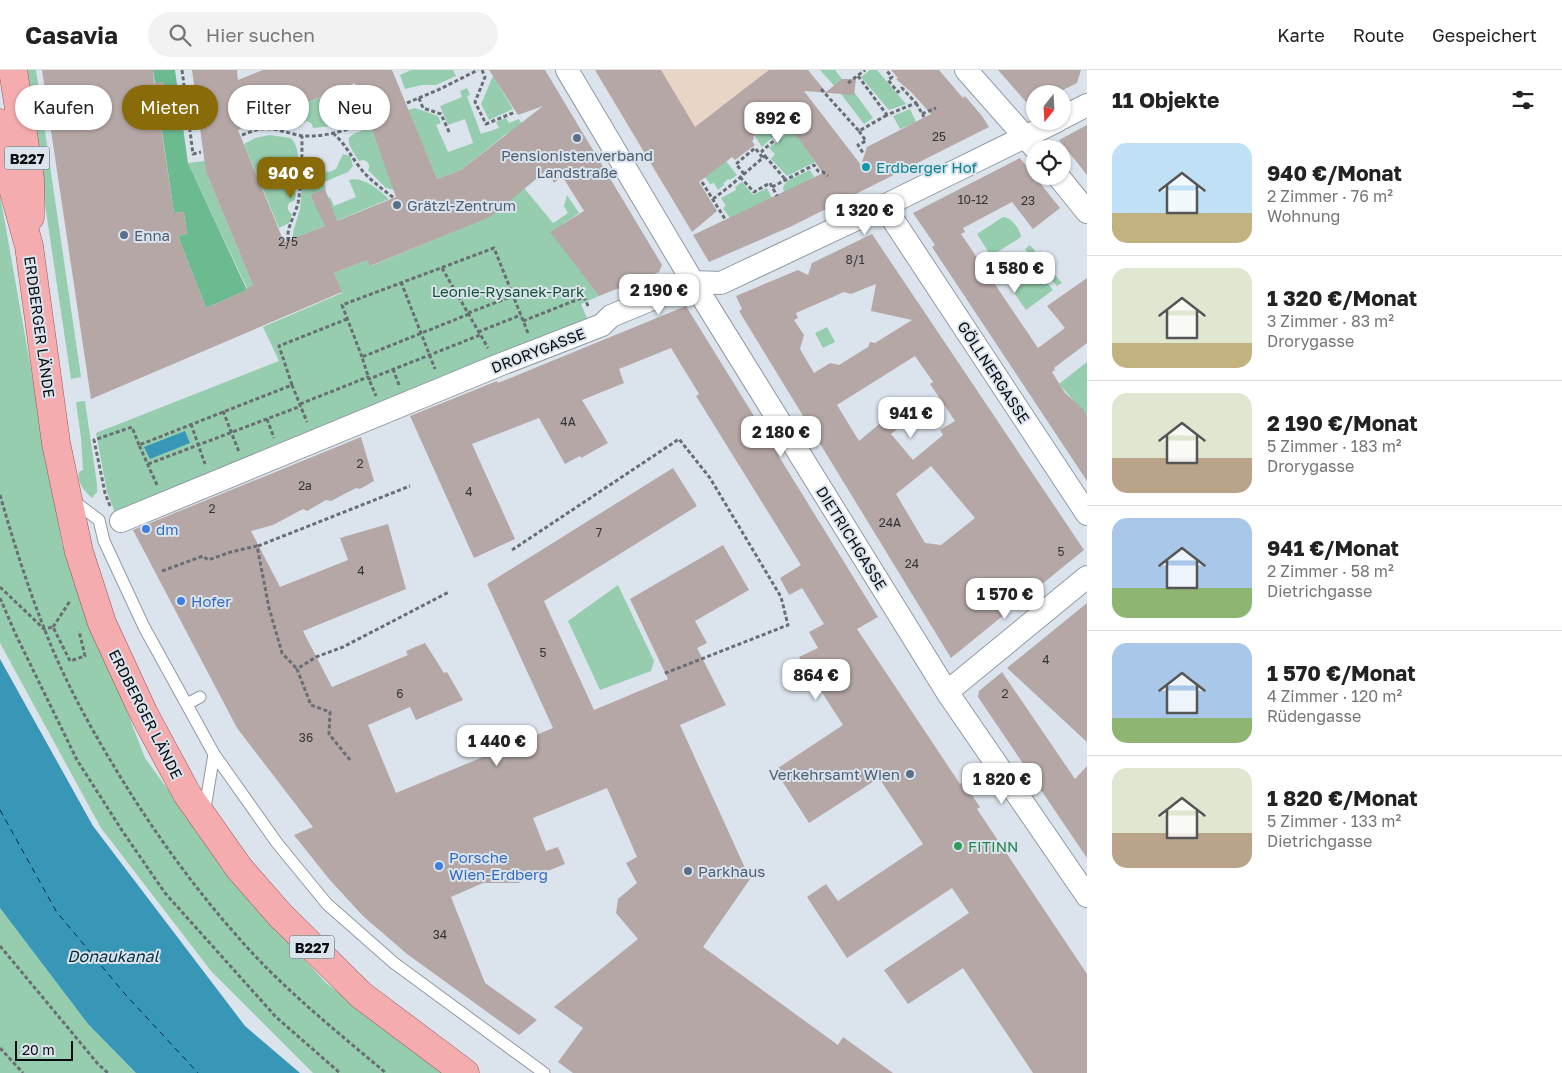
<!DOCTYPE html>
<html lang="de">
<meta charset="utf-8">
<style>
body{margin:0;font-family:"Golos Text",sans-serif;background:#f2f2f2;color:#222;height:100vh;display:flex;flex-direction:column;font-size:19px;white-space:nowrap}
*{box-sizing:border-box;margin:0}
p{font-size:16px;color:#767676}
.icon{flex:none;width:28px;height:28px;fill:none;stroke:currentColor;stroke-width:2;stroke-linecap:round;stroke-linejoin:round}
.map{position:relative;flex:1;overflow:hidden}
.sheet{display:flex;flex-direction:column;background:#fff;width:475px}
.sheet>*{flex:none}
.top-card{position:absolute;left:15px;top:15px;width:475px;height:45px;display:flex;gap:10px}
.needle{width:32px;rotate:198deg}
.controls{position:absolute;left:1026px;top:15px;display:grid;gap:10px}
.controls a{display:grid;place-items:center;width:45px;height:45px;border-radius:50%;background:#fff;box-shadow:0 1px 4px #0004;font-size:25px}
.scale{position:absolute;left:15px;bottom:12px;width:58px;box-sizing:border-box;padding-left:5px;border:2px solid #0a0d10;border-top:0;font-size:14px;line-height:18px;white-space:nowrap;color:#0a0d10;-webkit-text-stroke:4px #dbe4ed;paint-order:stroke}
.price{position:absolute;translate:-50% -42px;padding:0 11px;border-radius:10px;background:#fff;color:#222;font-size:16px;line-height:32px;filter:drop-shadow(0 1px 2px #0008)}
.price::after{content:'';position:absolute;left:50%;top:30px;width:15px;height:11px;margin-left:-8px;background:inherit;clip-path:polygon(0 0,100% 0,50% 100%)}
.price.current{background:#896b09;color:#fff}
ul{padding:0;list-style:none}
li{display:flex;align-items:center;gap:15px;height:125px;padding:0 25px}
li+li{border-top:1px solid #e0e0e0}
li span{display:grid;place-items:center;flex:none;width:140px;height:100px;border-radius:15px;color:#555}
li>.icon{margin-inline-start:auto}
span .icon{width:60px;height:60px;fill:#fffc;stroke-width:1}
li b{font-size:21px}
h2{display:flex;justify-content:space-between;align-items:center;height:60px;padding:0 25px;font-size:21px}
.pill{padding:0 18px;border-radius:22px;background:#fff;box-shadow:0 1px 4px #0004;font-size:18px;line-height:45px}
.pill.current{background:#896b09;color:#fff}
header{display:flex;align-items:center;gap:30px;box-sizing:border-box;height:70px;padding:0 25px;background:#fff;border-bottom:1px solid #e0e0e0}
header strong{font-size:24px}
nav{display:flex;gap:28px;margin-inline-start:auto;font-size:18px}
.search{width:350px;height:45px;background:#f2f2f2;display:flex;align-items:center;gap:12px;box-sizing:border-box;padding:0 18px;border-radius:28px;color:#767676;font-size:19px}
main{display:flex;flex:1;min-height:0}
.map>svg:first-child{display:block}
.education{fill:#e9d5c6}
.green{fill:#95cdae}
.forest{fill:#6bba90}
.water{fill:#3897b7}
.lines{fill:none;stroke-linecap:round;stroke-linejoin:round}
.ferry{stroke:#012e3c;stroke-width:1;stroke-dasharray:6 5;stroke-linecap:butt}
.building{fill:#b4a7a6;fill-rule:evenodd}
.lane-casing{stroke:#919aa2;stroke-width:13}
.street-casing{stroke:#919aa2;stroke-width:24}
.primary-casing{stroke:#9e5054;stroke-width:29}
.path{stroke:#696e74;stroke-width:3;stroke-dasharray:4 2.5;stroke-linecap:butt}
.lane{stroke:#fff;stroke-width:11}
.street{stroke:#fff;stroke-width:22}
.primary{stroke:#f4acaf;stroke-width:28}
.service-dot{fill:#5c6f8a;stroke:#dbe4ed;stroke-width:2}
.culture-dot{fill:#0f9aa8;stroke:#dbe4ed;stroke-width:2}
.shop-dot{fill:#3f7fe0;stroke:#dbe4ed;stroke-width:2}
.leisure-dot{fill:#2e9e5b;stroke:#dbe4ed;stroke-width:2}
.labels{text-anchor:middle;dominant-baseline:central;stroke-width:4;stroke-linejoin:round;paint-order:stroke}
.number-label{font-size:12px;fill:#343436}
.shield{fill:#dbe4ed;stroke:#494e52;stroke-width:1}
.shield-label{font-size:14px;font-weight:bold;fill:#0a0d10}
.service-label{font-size:15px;fill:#4e5e75;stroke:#dbe4ed;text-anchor:start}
.culture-label{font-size:15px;fill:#0d838f;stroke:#dbe4ed;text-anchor:start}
.park-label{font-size:15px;fill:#155236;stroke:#dbe4ed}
.street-label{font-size:15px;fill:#0a0d10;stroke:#dbe4ed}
.shop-label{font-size:15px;fill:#366cbe;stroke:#dbe4ed;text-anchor:start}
.leisure-label{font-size:15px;fill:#27864d;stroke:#dbe4ed;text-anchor:start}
.water-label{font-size:16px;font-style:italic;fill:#012e3c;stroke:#dbe4ed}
</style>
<header>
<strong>Casavia</strong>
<div class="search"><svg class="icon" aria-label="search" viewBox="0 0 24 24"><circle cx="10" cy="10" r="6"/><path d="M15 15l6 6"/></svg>Hier suchen</div>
<nav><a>Karte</a><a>Route</a><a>Gespeichert</a></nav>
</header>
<main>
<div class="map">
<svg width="1087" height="1003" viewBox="0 0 1087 1003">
<rect width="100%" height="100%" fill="#dbe4ed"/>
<path class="education" d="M595,0h213l2,3 -146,114z"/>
<path class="green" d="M25,0h11l45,307 -10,2z
M411,0h42l3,6 -20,9h-14l-17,4 -5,-14z
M820,0h15l7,9 -3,3 -1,8z
M870,0h7l29,34 -17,6 -28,-33z
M493,6l20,33 -24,11 -8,-16z
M343,18l3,5 -2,6v6l8,3 2,5 -5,7 -18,6 -18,2 -1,-4 -5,-3 -4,2 -3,4 -9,-4 -6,-12z
M467,18l3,7 -3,1 14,38 18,-6 -3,-6 10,-4 3,5 10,-4 5,8 -18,7 -45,36 -24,9 -29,-69 7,-2 23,8 3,7 -5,2 12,27 25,-9 -8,-24 -17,6 -8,-19 22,-9 -2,-6z
M854,22l19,26 -9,6 -23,-30z
M910,39l6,13 -16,7 -7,-13z
M772,53l6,9 -16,15 -7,-11z
M371,58l23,62 -8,-2 -18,-18c3,-5 0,-8 -4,-10l-5,1c-15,-23 -16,-25 12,-33z
M792,59l23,33 -28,14 -16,-17 4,-5 -6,-6z
M269,65l22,3c10,11 7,29 6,43l-3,1 -3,5 1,4 4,2 -1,7 -6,3c-2,4 -2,8 3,11l-3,9 -10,5 -35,-84 11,-6z
M343,84l7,2 3,10 -5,6 -24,10 2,7 -16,6 4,9 16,-7 4,9 22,-9 -7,-17c15,-4 30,10 40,19l-96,40v-7l7,-23 2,-25 9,-10 9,-3 9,1 7,-3z
M205,91l1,11 47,113 -6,3 -59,-125z
M726,91l11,14 -7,5 -2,-1 -4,4v2l-6,5 -4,-7 -4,1 -5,-7z
M810,100l4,7 -30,16 -1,-6 4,-6z
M742,112l11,13 14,-7 5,10 -42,20 -7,-10 3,-2 -5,-8 15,-8 -1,-3z
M524,118l29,35 15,-10 -4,-7 3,-11 12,18 -28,19 48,64 -18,8 9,21 -474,190 -9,-23 -11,-59 183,-72 -16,-34 79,-34 -8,-20 33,-13 4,6 118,-49z
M0,125l62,349 83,214 100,137 81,88 117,90h-130l-102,-102 -110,-143 -101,-185z
M1003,147c8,0 17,12 18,20l-30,19 -14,-22z
M1030,175l32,38 -5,3 -32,-37z
M1021,182l32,38 -27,20 -28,-40z
M827,257l8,15 -12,6 -8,-15z
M1087,292v54l-28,-32z
M85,331l12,83v8l-5,6c-8,-7 -15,-16 -13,-26l4,-2 -2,-32 -5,-36z
M618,515l36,76 -3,10 -51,19 -32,-69z
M0,838l88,116 48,49h-136z"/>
<path class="forest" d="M153,0h22l13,93 59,127 -41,18 -28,-72 9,-2 -3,-22 -10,1z"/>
<path class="water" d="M185,361l5,12 -40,16 -6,-12z
M0,589l93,167 152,200 55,47h-164l-48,-49 -88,-116z"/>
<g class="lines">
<path class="ferry" d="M0,740l56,101 68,82 74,80"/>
</g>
<path class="building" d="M42,0h111l1,13 10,-1 3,23 -9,2 16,106 10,-1 3,22 -9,2 28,72 41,-18v-2l6,-3 -47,-113 -14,-102h45l1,10 25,-10h129l45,109 24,-9 82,-64 -25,9 -29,-45h56l117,195 -3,7 -60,24 -49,-64 34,-21 -22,-35 -8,7 -7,-13 -57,47 -120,49 -3,-6 -33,13 8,19 -251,107zM355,13l41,114 -59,24 -12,-32 -15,6 15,31 -41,16 -46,-112z
M595,0h66l34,57 74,-57h39l18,22 16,-13h14l-2,16 -50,-4 57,74 6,-18 64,-33 -19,-21 -16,-14 2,-1 -7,-8h48l24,28 2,-2 17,20 7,11 -197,99 -83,36 -16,-27 130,-62 -41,-57 -29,21 1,2 -2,2 3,4 -20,15 -3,-3 -33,25 18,29 -25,21z
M998,0h83l-4,13 -22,11h-20v18z
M1087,55v50l-28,-35z
M1020,88l40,50 -27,21 -21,-27 -49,26 2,4 -4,2 77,114 27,-20 -18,-22 40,-28v65l-33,25 1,2 -3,2 13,21 18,16 4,7v65l-155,-234 3,-2 -22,-32z
M872,164l212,316 -133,108 -212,-347 3,-2 -6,-13 62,-26 10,5 4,-12zM876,214l-5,27 41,9 -37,23 -5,-1 -2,5 -29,18 -9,-2 -16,10 -14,-24 4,-14 -10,-15 4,-2 -2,-5 48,-21 7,2zM915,286l18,26 -3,2 25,37 -15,9 3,5 -30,25 -22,-26 14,-11 -10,-12 -36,30 -22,-36zM931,396l44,52 -34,27 -16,-2 -29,-49z
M686,236l192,311 -21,12 103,155 3,-2 17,25 -3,2 110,165v99h-54l-70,-105 -55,36 -24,-34 85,-57 -17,-25 -105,70 -40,-61 19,-13 12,17 85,-57 -44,-66 -70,45 -34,-53 68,-45 -44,-68 19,-9 -9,-16 15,-8 -22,-36 -13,7 -9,-17 21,-13 -105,-169 3,-2 -28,-46 -52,21 5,14 -42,17 26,43 -27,15 -1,-2 -15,8 -26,-46 -67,26 43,95 -41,19 -64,-142 87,-35 1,2z
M361,367l13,44 -14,8 -4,-1 -25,13 -5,-1 -19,11 -4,-2 -30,16 -22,6 29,56 68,-27 -8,-22 48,-14 18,65 -103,42 29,56 76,-32 -2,-4 19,-8 19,30 3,-1 16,28 -47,20 -6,-13 -42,18 28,68 157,-65 -66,-144 186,-116 24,38 -153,95 50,109 74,-31 -38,-80 93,-54 26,45 -54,31 12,22 -10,5 29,57 -46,20 70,154 -47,68 135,98 5,-8 50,36h-320l-15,-11 25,-34 -29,-21 84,-68 -22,-26 2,-14 19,-16 -11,-20 11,-6 -30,-69 -74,30 13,33 12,-4 7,17 -47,19h-35l-32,14 34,86 52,37 -18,15 -112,-81 -44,-38 -34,-37 -35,-44 19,-8 -76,-99 -104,-198z
M1087,533v139l-80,-74z
M1002,602l73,107 12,-13v92l-109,-161 1,-6z"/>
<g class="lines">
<g class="lane-casing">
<path id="lane" d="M72,430l27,20 5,21 40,86 70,127 63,89 50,61 67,59 150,110
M187,634l13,-7
M204,744l10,-60"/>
</g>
<g class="street-casing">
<path id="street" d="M567,0l126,212 254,410 140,204
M966,0l69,78
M1062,48l25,-13
M1058,106l29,36
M884,136l203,308
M121,451l378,-156 103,-40 9,-9 82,-34 28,1 163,-77 173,-85
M947,622l140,-115"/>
</g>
<g class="primary-casing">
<path id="primary" d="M13,0l17,109v38
M0,53l11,58 18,65 27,197 23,109 23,71 42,91 43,80 52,74 41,47 81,80 104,78"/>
</g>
<path class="path" d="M182,0l11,84 8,-2
M482,0l3,7 -10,25 11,22 29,-12
M858,6l29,39 29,-12 -14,-15 -4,4 -10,-12 4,-3 -6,-7
M848,13l17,-13
M347,17l14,37
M821,19l38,42 28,-16
M419,28l4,10 18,6 9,20
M407,33l31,-13 40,-20
M916,33l8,14
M186,35l11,-1
M388,38l1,3
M922,44l14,-6
M381,45l2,4
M859,61l7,10 -8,4 5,8
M333,63c13,12 15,19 25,32 9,13 23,23 36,33
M242,65c6,-2 12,-5 18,-6 15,-2 29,5 43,7 22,1 42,-5 61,-13
M765,86l20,23
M744,104l-8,-10 19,-16 8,10
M740,107l14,15 16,-9 7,13
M702,112l23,37
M772,117l42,-22 4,6 5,1 5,4
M713,129l17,-13 35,-30 -3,-5 23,-20 -4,-13
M288,171c-2,-13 7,-25 10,-38 4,-23 4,-45 4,-67
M442,198l46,80
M401,212l34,87
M468,243l45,-17
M469,244l-107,43 7,22 111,-44
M523,251l61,-24 5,11
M478,262l43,-17
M362,287l-20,-52 152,-57 34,85
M393,299l6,16
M292,315l-13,-39 68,-27
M300,334l68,-27 8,19
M223,341l16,41
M267,349l7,19
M191,354l14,40
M148,394l153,-58
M157,415l-18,-40 153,-60 15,37
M0,425c13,45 27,90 44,133 18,47 42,92 68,135 41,69 89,135 144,194 40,42 86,79 130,116
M110,436l-5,-13 -11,-53 38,-13 7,18
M258,476l152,-60
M512,480l167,-111 31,39 71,119 7,28 -125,49
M162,501l41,-15 5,4 23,-8 26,-6 12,62 13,45 15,16
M0,517l44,42 9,-2 17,34 15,-5 -6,-25
M0,528l16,37 61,125 46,72 42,61 111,124 64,56
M53,557l17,-26
M350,690l-21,-26 1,-22 -19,-7 -14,-36 19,-12 27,-10 106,-55
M0,876l98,118 10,9
M0,978l23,25"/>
<use href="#lane" class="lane"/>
<use href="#street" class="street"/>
<use href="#primary" class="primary"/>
</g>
<g class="service-dot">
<circle cx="577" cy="68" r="5"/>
<circle cx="397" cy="135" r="5"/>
<circle cx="124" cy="165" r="5"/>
<circle cx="910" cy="704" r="5"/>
<circle cx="688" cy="801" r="5"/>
</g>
<circle class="culture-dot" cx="866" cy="97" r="5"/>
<g class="shop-dot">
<circle cx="146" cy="459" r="5"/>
<circle cx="181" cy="531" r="5"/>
<circle cx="439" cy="796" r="5"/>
</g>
<circle class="leisure-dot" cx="958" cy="776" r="5"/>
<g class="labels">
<g class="number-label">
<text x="939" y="66">25</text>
<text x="973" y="129">10-12</text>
<text x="1028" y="130">23</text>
<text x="288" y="171">2/5</text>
<text x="855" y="189">8/1</text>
<text x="568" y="351">4A</text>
<text x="360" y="393">2</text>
<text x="305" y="415">2a</text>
<text x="469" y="421">4</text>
<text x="212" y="438">2</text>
<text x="890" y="452">24A</text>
<text x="599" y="462">7</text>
<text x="1061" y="481">5</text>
<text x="912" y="493">24</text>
<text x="361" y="500">4</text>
<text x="543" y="582">5</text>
<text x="1046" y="589">4</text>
<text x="400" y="623">6</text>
<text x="1005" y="623">2</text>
<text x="306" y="667">36</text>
<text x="440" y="864">34</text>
</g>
<g class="shield">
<rect x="4.5" y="76.5" width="45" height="23" rx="4"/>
<rect x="289.5" y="865.5" width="45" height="23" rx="4"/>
</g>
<g class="shield-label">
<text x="27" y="88">B227</text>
<text x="312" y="877">B227</text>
</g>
<g class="service-label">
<text x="577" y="85" text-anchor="middle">Pensionistenverband<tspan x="577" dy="17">Landstraße</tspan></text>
<text x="407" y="135">Grätzl-Zentrum</text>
<text x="134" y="165">Enna</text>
<text x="900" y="704" text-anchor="end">Verkehrsamt Wien</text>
<text x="698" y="801">Parkhaus</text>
</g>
<g class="culture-label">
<text x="876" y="97">Erdberger Hof</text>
</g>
<g class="park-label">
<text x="508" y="221">Leonie-Rysanek-Park</text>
</g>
<g class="street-label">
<text transform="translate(40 257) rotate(82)">ERDBERGER LÄNDE</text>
<text transform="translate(538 280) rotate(-21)">DRORYGASSE</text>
<text transform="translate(994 302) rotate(57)">GÖLLNERGASSE</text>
<text transform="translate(852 468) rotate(58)">DIETRICHGASSE</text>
<text transform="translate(146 644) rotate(63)">ERDBERGER LÄNDE</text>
</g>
<g class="shop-label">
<text x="156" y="459">dm</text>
<text x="191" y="531">Hofer</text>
<text x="449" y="787">Porsche<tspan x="449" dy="17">Wien-Erdberg</tspan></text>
</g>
<g class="leisure-label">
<text x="968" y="776">FITINN</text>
</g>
<g class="water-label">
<text x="113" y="886">Donaukanal</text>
</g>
</g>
</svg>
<div class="controls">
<a><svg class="needle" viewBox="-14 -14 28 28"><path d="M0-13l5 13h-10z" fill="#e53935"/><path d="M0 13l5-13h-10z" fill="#767676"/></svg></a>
<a><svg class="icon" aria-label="locate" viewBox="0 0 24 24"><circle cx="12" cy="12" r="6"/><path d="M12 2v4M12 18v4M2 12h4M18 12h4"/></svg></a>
</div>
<div class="scale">20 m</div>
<b class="price" style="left:778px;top:74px">892 €</b>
<b class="price current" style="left:291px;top:129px">940 €</b>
<b class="price" style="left:865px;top:166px">1 320 €</b>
<b class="price" style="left:1015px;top:224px">1 580 €</b>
<b class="price" style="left:659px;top:246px">2 190 €</b>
<b class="price" style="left:911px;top:369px">941 €</b>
<b class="price" style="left:781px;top:388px">2 180 €</b>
<b class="price" style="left:1005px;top:550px">1 570 €</b>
<b class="price" style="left:816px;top:631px">864 €</b>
<b class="price" style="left:497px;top:697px">1 440 €</b>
<b class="price" style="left:1002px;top:735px">1 820 €</b>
<div class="top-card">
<a class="pill">Kaufen</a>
<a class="pill current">Mieten</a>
<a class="pill">Filter</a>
<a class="pill">Neu</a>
</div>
</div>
<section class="sheet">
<h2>11 Objekte<svg class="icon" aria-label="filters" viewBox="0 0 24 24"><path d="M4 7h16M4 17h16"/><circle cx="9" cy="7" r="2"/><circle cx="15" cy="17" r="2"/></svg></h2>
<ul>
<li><span style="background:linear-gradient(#bfe0f5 70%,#c2b280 0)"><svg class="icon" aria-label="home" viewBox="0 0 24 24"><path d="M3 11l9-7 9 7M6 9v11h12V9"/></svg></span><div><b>940 €/Monat</b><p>2 Zimmer · 76 m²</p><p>Wohnung</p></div></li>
<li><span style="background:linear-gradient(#dfe7d0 75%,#c2b280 0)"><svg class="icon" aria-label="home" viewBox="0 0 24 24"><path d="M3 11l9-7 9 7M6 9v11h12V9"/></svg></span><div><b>1 320 €/Monat</b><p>3 Zimmer · 83 m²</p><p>Drorygasse</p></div></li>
<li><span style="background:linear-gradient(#dfe7d0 65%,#b9a48a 0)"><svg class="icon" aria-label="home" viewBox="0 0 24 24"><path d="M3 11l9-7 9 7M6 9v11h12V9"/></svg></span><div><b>2 190 €/Monat</b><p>5 Zimmer · 183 m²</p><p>Drorygasse</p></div></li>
<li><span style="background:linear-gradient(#a9c7e8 70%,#8fb573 0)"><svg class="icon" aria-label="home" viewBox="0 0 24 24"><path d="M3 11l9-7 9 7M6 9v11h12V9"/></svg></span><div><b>941 €/Monat</b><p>2 Zimmer · 58 m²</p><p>Dietrichgasse</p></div></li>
<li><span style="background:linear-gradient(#a9c7e8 75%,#8fb573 0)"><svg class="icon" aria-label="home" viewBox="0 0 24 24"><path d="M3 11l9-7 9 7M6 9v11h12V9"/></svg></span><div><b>1 570 €/Monat</b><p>4 Zimmer · 120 m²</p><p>Rüdengasse</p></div></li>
<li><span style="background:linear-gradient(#dfe7d0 65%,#b9a48a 0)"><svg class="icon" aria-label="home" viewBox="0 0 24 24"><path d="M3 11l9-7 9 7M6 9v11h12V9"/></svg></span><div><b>1 820 €/Monat</b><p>5 Zimmer · 133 m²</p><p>Dietrichgasse</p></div></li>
</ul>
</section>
</main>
